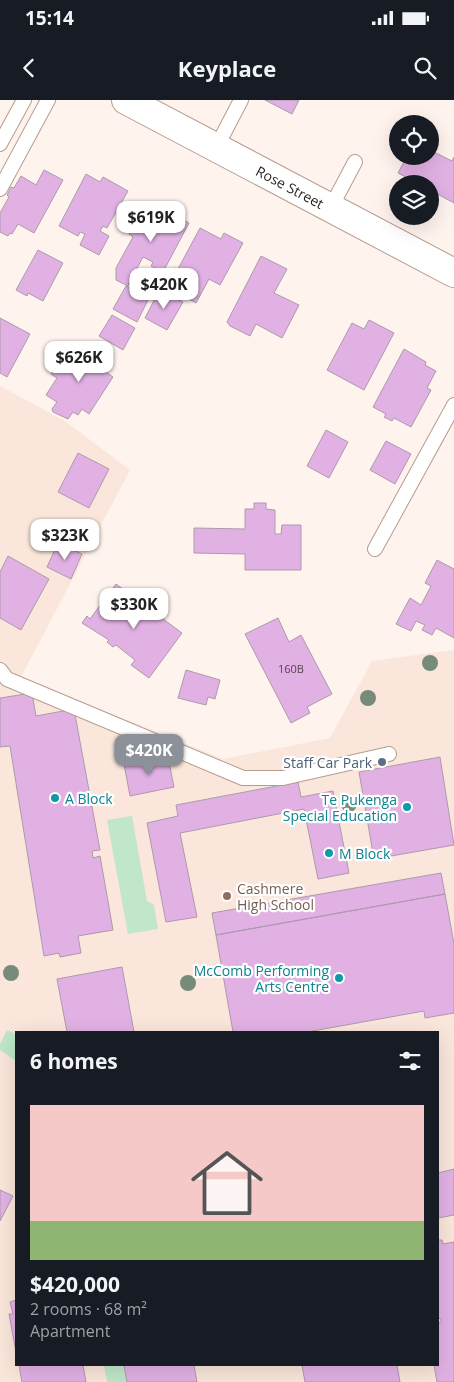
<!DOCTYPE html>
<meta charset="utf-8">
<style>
body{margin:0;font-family:"Open Sans",sans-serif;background:#242831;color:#f1f3f6;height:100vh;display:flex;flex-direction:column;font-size:19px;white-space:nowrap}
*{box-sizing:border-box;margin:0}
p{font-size:16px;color:#9ea1a6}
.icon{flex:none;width:28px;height:28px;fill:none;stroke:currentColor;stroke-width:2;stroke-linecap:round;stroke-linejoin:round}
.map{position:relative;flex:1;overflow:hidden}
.details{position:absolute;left:15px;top:931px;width:424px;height:335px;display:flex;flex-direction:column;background:#171b24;border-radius:0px;box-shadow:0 5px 20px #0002}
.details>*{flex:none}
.fabs{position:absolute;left:389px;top:15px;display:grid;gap:10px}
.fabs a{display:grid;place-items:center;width:50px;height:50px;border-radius:50%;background:#171b24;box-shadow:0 5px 20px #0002;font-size:25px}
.price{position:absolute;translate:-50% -42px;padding:0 11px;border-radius:10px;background:#fff;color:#222;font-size:16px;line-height:32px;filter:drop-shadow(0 1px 2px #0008)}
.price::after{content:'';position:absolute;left:50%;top:30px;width:15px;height:11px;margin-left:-8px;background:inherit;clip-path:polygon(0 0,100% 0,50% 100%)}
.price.current{background:#8c9099;color:#fff}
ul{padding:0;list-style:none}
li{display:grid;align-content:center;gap:10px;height:265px;padding:0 15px}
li+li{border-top:1px solid #363941}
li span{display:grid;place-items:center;height:155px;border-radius:0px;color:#555}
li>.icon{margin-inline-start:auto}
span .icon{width:90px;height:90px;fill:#fffc;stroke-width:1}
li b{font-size:21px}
h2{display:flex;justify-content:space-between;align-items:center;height:60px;padding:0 15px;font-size:21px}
.status{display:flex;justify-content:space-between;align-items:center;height:35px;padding:0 25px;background:#171b24;direction:ltr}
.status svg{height:14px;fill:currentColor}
header{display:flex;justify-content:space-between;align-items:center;height:65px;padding:0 15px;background:#171b24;font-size:22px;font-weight:700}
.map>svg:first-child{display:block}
.built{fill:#fae6da;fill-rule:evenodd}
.green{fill:#c0e7ca}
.building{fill:#e1b1e4;stroke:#ac9aad}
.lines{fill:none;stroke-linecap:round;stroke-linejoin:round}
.lane-casing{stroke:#b59d8f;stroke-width:16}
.secondary-casing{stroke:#b59d8f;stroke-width:30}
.lane{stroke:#fff;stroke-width:14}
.secondary{stroke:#fff;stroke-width:28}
.tree{fill:#768b79}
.service-dot{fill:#5c6f8a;stroke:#fff;stroke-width:2}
.culture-dot{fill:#0f9aa8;stroke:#fff;stroke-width:2}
.education-dot{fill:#8d6e63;stroke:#fff;stroke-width:2}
.labels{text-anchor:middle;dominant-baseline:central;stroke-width:4.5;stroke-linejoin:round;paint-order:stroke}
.number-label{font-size:11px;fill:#56434c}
.street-label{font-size:14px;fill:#271e19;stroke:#fff}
.service-label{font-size:14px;fill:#4e5e75;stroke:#fff;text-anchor:end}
.culture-label{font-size:14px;fill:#0d838f;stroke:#fff;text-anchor:start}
.education-label{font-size:14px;fill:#785e54;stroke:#fff;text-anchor:start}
</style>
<div class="status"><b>15:14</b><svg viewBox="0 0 49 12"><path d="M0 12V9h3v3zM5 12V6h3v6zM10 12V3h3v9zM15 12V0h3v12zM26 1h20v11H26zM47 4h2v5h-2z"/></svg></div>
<header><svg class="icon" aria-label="back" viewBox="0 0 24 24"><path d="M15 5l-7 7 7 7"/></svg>Keyplace<svg class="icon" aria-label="search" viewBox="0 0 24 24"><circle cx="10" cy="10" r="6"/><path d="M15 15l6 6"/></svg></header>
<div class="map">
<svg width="454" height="1282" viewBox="0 0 454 1282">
<rect width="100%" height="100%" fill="#fef3ed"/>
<path class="built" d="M0,286l65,35 65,49 -109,207 202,82 107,-21 42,-77 82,-11v732h-454zM16,932h422v333h-422z"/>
<path class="green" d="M132,716l15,85 7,4 4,24 -30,5 -21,-114z
M7,930l9,4v27l-16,-11v-6z
M104,1265h20l3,17h-20z"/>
<path class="building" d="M265,0h34l-7,14z
M430,50l22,11 2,-4v46l-24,-13v-6h-11l-21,-11 9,-17h23z
M44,70l19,10 -29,53 -16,-9 -6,10 -2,-1 -2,3 -8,-4v-19l9,-16 -2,-2 4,-8 3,1 7,-12 15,9z
M86,74l14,8 3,-5 25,14 -21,37 -4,-2 -3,5 9,5 -10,19 -19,-10 5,-11 -5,-2 -2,4 -19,-10z
M145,104l19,10 2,-4 23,13 -26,49 -12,-6 2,-4 -10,-5 -9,17 4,2 -4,9 -5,-2 -1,3 -12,-6v-12l17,-31 -4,-3z
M200,128l21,11 3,-6 19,10 -23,42 -11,-6 -13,24 -31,-17 10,-18 3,1z
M38,150l25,13 -20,38 -15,-8 -1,3 -11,-6z
M261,156l26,13 -13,24 25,12 -17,33 -26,-14 -6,12 -20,-10 -3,-4z
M126,186l23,12 -12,24 -24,-13z
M159,191l24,11 -16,28 -22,-12z
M112,215l23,13 -12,22 -24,-14z
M0,218l30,16 -23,43 -7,-4z
M369,220l25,13 -30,57 -37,-20 25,-47 12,6z
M78,245l32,20 -4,7 7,5 -24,37 -7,-5 -4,6 -5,-3 -5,7 -15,-7 -1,-3 5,-7 -11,-7 11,-17 -6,-4 10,-15 5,4z
M404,249l22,13 -1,3 11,6 -9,17 4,2 -20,37 -17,-9 -2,3 -8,-4 2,-3 -13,-7z
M326,330l22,12 -19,36 -22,-12z
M386,341l25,13 -16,30 -25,-14z
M78,353l31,16 -20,39 -31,-16z
M254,403h12v6l9,1v24h6l1,-9h19v45h-56v-16l-51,-1v-25l51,1v-20h9z
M58,443l24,11 -11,25 -24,-12z
M8,456l41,23 -28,51 -21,-12v-46z
M437,460l17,9v69l-18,-10 -4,7 -10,-5 3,-5 -9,-4 -5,10 -15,-7 14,-26 11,7 10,-19 -6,-3z
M116,484l66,49 -33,45 -18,-13 4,-5 -19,-15 -3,2 -6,-5 2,-2 -27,-17 5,-7 3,3z
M278,518l11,24 12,-7 31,59 -25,13 3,6 -19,10 -46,-89z
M186,570l34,10 -5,19 -7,-2 -2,8 -28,-7z
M32,593l4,23 38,-7 26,141 -8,1 1,7 7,-2 13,74 -35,6 3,17 -21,4 -1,-4 -15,3 -34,-210 -10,1v-49z
M168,657l6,30 -44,9 -6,-32z
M440,657l14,88 -80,14 -15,-87z
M298,682l3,15 32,-6 16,82 -31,6 -14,-70 -124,24 17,84 -31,5 -19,-99 31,-7 -2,-11z
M441,773l4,21 -229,41 -4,-22z
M445,794l9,50v69l-29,5 -1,-7 -117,21h-74l-17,-97z
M122,867l12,65h-67l-10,-53z
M454,1069v46l-16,3v-45z
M0,1090l13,6 -13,25z
M438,1140h4l1,4 11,-2v140h-17l-3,-17h4v-42l3,-1v-3l-3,-1z
M16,1200v52l-7,-38h4l-3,-12z
M19,1265h64l3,17h-64z
M124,1265h70l3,17h-70z
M302,1265h95l3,17h-95z"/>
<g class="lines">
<g class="lane-casing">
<path id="lane" d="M0,44l24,-44
M216,48l25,-48
M0,89l48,-89
M330,109l25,-47
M375,449l79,-144
M0,570l7,9 236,99h40l106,-24"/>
</g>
<g class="secondary-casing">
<path id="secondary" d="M126,0l328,173"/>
</g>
<use href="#lane" class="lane"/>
<use href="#secondary" class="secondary"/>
</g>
<g class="tree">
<circle cx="430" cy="563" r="8"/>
<circle cx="368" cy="598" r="8"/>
<circle cx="349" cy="704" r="8"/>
<circle cx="11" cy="873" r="8"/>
<circle cx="188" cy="883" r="8"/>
</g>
<circle class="service-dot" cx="382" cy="662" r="5"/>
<g class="culture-dot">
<circle cx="55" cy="698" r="5"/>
<circle cx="407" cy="707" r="5"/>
<circle cx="329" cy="753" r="5"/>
<circle cx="339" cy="878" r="5"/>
</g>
<circle class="education-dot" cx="227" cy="796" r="5"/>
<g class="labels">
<g class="number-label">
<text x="291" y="568">160B</text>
</g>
<g class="street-label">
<text transform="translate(290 87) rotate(28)">Rose Street</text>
</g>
<g class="service-label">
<text x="372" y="662">Staff Car Park</text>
</g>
<g class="culture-label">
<text x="65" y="698">A Block</text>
<text x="397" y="699" text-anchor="end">Te Pukenga<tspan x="397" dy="16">Special Education</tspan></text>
<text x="339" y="753">M Block</text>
<text x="329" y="870" text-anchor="end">McComb Performing<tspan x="329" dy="16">Arts Centre</tspan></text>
</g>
<g class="education-label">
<text x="237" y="788">Cashmere<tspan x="237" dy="16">High School</tspan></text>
</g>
</g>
</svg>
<div class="fabs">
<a><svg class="icon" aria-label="locate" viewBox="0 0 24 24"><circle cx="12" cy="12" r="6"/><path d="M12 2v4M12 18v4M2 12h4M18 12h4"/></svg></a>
<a><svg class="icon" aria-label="layers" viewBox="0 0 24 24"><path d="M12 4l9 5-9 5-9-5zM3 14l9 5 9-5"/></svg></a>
</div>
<b class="price" style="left:151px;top:143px">$619K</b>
<b class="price" style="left:164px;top:210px">$420K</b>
<b class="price" style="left:79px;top:283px">$626K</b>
<b class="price" style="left:65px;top:461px">$323K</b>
<b class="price" style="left:134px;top:530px">$330K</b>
<b class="price current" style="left:149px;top:676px">$420K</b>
<section class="details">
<h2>6 homes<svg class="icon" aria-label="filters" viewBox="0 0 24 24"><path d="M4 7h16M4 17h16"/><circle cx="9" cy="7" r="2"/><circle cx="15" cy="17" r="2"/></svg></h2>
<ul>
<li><span style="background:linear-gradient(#f6c9c9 75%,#8fb573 0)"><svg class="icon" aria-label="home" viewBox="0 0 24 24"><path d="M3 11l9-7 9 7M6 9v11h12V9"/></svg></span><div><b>$420,000</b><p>2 rooms · 68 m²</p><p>Apartment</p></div></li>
</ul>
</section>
</div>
